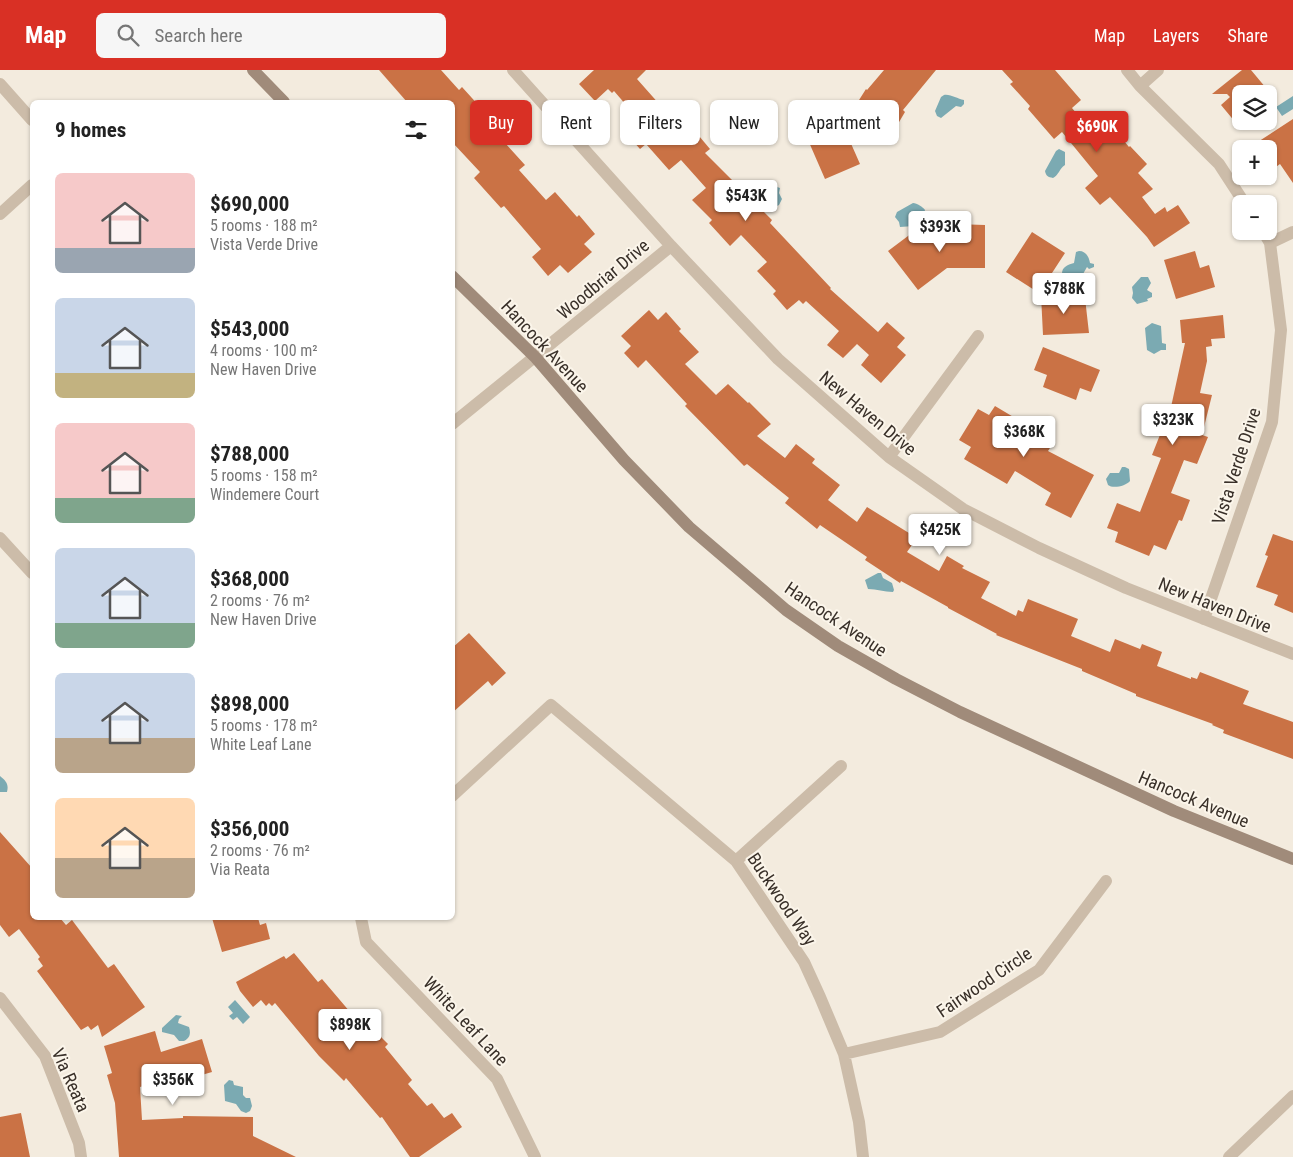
<!DOCTYPE html>
<meta charset="utf-8">
<style>
body{margin:0;font-family:"Roboto Condensed",sans-serif;background:#f6f6f6;color:#222;height:100vh;display:flex;flex-direction:column;font-size:19px;white-space:nowrap}
*{box-sizing:border-box;margin:0}
p{font-size:16px;color:#767676}
.icon{flex:none;width:28px;height:28px;fill:none;stroke:currentColor;stroke-width:2;stroke-linecap:round;stroke-linejoin:round}
.map{position:relative;flex:1;overflow:hidden}
.panel{position:absolute;left:30px;top:30px;width:425px;height:820px;display:flex;flex-direction:column;background:#fff;border-radius:8px;box-shadow:0 1px 4px #0004}
.panel>*{flex:none}
.guide{position:absolute;left:470px;top:30px;width:475px;height:45px;display:flex;gap:10px}
.controls{position:absolute;left:1232px;top:15px;display:grid;gap:10px}
.controls a{display:grid;place-items:center;width:45px;height:45px;border-radius:8px;background:#fff;box-shadow:0 1px 4px #0004;font-size:25px}
.price{position:absolute;translate:-50% -42px;padding:0 11px;border-radius:5px;background:#fff;color:#222;font-size:16px;line-height:32px;filter:drop-shadow(0 1px 2px #0008)}
.price::after{content:'';position:absolute;left:50%;top:30px;width:15px;height:11px;margin-left:-8px;background:inherit;clip-path:polygon(0 0,100% 0,50% 100%)}
.price.on{background:#d93025;color:#fff}
ul{padding:0;list-style:none}
li{display:flex;align-items:center;gap:15px;height:125px;padding:0 25px}
li span{display:grid;place-items:center;flex:none;width:140px;height:100px;border-radius:8px;color:#555}
li>.icon{margin-inline-start:auto}
span .icon{width:60px;height:60px;fill:#fffc;stroke-width:1}
li b{font-size:21px}
h2{display:flex;justify-content:space-between;align-items:center;height:60px;padding:0 25px;font-size:21px}
.tag{padding:0 18px;border-radius:8px;background:#fff;box-shadow:0 1px 4px #0004;font-size:18px;line-height:45px}
.tag.on{background:#d93025;color:#fff}
header{display:flex;align-items:center;gap:30px;box-sizing:border-box;height:70px;padding:0 25px;background:#d93025;color:#fff}
header strong{font-size:24px}
nav{display:flex;gap:28px;margin-inline-start:auto;font-size:18px}
.search{width:350px;height:45px;background:#f6f6f6;display:flex;align-items:center;gap:12px;box-sizing:border-box;padding:0 18px;border-radius:8px;color:#767676;font-size:19px}
.map>svg:first-child{display:block}
.water{fill:#7baab2}
.building{fill:#ca7245}
.lines{fill:none;stroke-linecap:round;stroke-linejoin:round}
.street{stroke:#ccbca9;stroke-width:12}
.secondary{stroke:#a08b7a;stroke-width:12}
.labels{text-anchor:middle;dominant-baseline:central;stroke-width:4;stroke-linejoin:round;paint-order:stroke}
.street-label{font-size:18px;fill:#393029;stroke:#fbf5ea}
</style>
<header>
<strong>Map</strong>
<div class="search"><svg class="icon" aria-label="search" viewBox="0 0 24 24"><circle cx="10" cy="10" r="6"/><path d="M15 15l6 6"/></svg>Search here</div>
<nav><a>Map</a><a>Layers</a><a>Share</a></nav>
</header>
<div class="map">
<svg width="1293" height="1087" viewBox="0 0 1293 1087">
<rect width="100%" height="100%" fill="#f3ebde"/>
<path class="water" d="M944,25c7,-1 13,4 20,5v4l-3,3 -5,-1 -15,12 -4,-2 -2,-5 6,-14z
M1293,26v13l-11,7 -6,-9z
M1059,79l6,3v13c-6,4 -6,10 -12,13 -5,-1 -7,-2 -8,-7l11,-20z
M764,110l8,1 5,6 3,1 -1,5 3,6 -3,6 -4,2 -19,-17 5,-8z
M913,133c4,0 10,4 12,7l-2,7 -7,5 -2,4 -14,1 -1,-5 -4,-5 2,-5z
M1079,181c7,0 10,6 11,12l4,1v3l-5,2 -2,-2 -4,7 -6,1 -5,5h-4l-6,-6c0,-7 5,-9 12,-11l2,-11z
M1141,207h7l3,6 -4,7 5,3v4l-5,2 1,2 -11,3 -5,-6 1,-5 -1,-6z
M1152,253l9,3 1,17 4,1v6h-5l-7,4 -7,-4 -2,-22z
M1122,397h3l4,2 1,12c-4,5 -17,8 -22,4l-2,-6 4,-6h9z
M878,503h3l2,5 9,5 2,7 -1,2c-9,0 -16,-3 -25,-3l-3,-9z
M0,706c6,5 9,8 7,16h-7z
M235,930l15,17 -7,7 -6,-7 -4,3 -4,-4 4,-3 -5,-6z
M176,945l6,1 -3,3 -1,4 11,4c2,6 1,11 -5,14h-5l-5,-6 -12,-3v-4z
M229,1010l4,1 1,4 9,2v8l3,3h4l2,8 -2,5 -4,2 -5,-2 -5,-7 -11,-3 -1,-16z"/>
<path class="building" d="M379,0h62l18,20 3,-3 47,52 -4,4 20,22 -6,5 27,30 9,-8 22,25 2,-2 16,19 -11,10 8,8 -24,21 -8,-8 -12,11 -16,-19 9,-8 -37,-43 -3,2 -27,-30 6,-6 -28,-30v-40h-45z
M594,0h52l-9,9 39,44 7,-6 27,32 -5,4 67,67 -2,3 61,65 -1,1 48,43 9,-10 18,16 -8,9 9,8 -25,28 -20,-18 8,-10 -12,-11 -14,14 -16,-13 12,-14 -33,-30 -3,3 -4,-4 -12,10 -14,-16 3,-3 -19,-20 10,-9 -26,-27 -11,11 -21,-23 3,-3 -20,-20 14,-12 -25,-28 -12,10 -23,-26 -6,5 -15,-17 14,-12 -25,-29 -2,2 -4,-4 -13,12 -16,-17z
M884,0h52l-33,40 2,2 -19,32 -9,-5 -2,3 -17,-10 9,-16 -13,-8 12,-19 1,1z
M1002,0h53l26,30 -9,8 23,28 15,-12 19,23 1,-1 17,18 -9,9 15,16 -11,8 13,17 10,-7 2,5 11,-7 12,18 -36,24 -7,-10 -37,-40 -10,8 -15,-17 13,-12 -36,-44 -8,7 -26,-30 2,-3 -20,-22 3,-2z
M1242,0h9l20,24h-30v35l-20,-24 9,-8 -3,-3h-15z
M1293,49v64l-13,-19 -11,8v-23h-22z
M829,60l6,15 14,-6 11,25 -35,15 -17,-39z
M955,154l30,1v43h-38l-29,22 -30,-39 24,-18 2,2 8,-6 5,8 6,-2h22z
M1032,162l33,21 -26,40 -33,-21z
M1195,181l5,17 9,-3 6,22 -39,12 -12,-39z
M1076,223v5h9l4,35 -46,2 -2,-40z
M649,240l9,10 8,-8 15,17 -2,2 20,21 -14,12 31,31 12,-11 20,19 1,-1 22,22 -14,12 28,22 11,-14 19,15 -3,4 28,22 -12,15 29,22 10,-15 50,31 -10,14 32,19 8,-15 17,10 -2,2 28,14 -9,16 35,18 2,-6 5,2 5,-13 50,20 -7,17 39,16 5,-13 25,10 2,-5 20,8 -5,14 34,13v-2l6,2 3,-7 49,19 -6,13 50,18v37l-70,-26 1,-3 -12,-5 1,-1 -77,-28v-2l-54,-23v-2l-86,-34 1,-1 -49,-26v-1l-47,-26 -1,2 -35,-23 2,-3 -47,-32 -3,4 -32,-26 4,-5 -42,-34 -3,2 -59,-60 2,-2 -41,-44 -8,8 -14,-15 7,-7 -10,-10z
M1223,245l2,23 -14,1 1,7 -6,1 1,14 -7,32 12,2 -10,40 6,2 -11,27 -13,-4 -13,33 19,7 -8,21 -3,-1 -13,30 -12,-5 -5,11 -34,-14 3,-10 -11,-4 10,-25 23,9 21,-54 -9,-3 19,-48 14,-64h-3l-2,-23z
M1043,277l57,23 -9,22 -11,-4 -4,12 -33,-13 4,-12 -13,-5z
M995,336l45,27 1,-2 14,9 -7,11 46,24 -23,43 -26,-13 6,-12 -36,-22 -8,13 -43,-25 7,-12 -12,-7 19,-31 11,6z
M1273,464l20,7v72l-19,-8 4,-10 -22,-8 12,-31 -3,-1z
M469,563l37,40 -14,13 -4,-5 -36,32v-65z
M0,762l32,36v50h28l6,7 6,-5 36,48 6,-4 31,43 -43,30 -4,-12 -7,5 -3,-4 -7,4 -44,-59 6,-5 -5,-7 2,-2 -21,-28 -10,8 -9,-12z
M212,848h46l2,7 6,-2 4,16 -48,13z
M294,883l24,29 4,-3 40,47 4,-4 22,22 -3,3 27,33 -4,4 19,22 5,-3 12,15 8,-5 10,14 -43,30h-9l-28,-40 -2,1 -34,-40 -2,3 -25,-25 -44,-53 -3,3 -3,-3 -3,3 -5,-6 -8,7 -13,-16 -4,-9 48,-26 2,3z
M155,961l6,21 41,-13 10,33 -31,9 -1,-5 -40,11 2,33 41,-2v-2l70,1v19l43,21h-177l-4,-54 -8,-28 5,-2 -8,-27z
M21,1043l9,44h-30v-40z"/>
<g class="lines">
<path class="street" d="M513,0l158,176 107,113 111,98 74,52 76,39 87,40 167,66
M1127,0l13,16 79,78 26,40
M0,14l32,36
M1140,16l18,-16
M0,144l32,-29
M1270,173l23,-11
M452,354l219,-178
M889,387l89,-121
M0,468l32,35
M1204,549l68,-197 9,-92 -11,-87 -7,-12
M452,726l99,-91 185,156 68,101 16,35 24,57 15,68 4,35
M736,791l105,-95
M361,848l5,24 131,137 38,78
M0,928l45,58 34,87 2,14
M844,984l96,-22 99,-62 67,-89
M1229,1087l64,-61"/>
<path class="secondary" d="M253,0l31,32
M452,206l84,82 88,102 65,67 97,83 52,36 58,33 64,33 214,99 119,48"/>
</g>
<g class="labels">
<g class="street-label">
<text transform="translate(603 209) rotate(-40)">Woodbriar Drive</text>
<text transform="translate(545 276) rotate(47)">Hancock Avenue</text>
<text transform="translate(868 343) rotate(40)">New Haven Drive</text>
<text transform="translate(1236 396) rotate(-72)">Vista Verde Drive</text>
<text transform="translate(1215 535) rotate(22)">New Haven Drive</text>
<text transform="translate(836 549) rotate(34)">Hancock Avenue</text>
<text transform="translate(1194 729) rotate(23)">Hancock Avenue</text>
<text transform="translate(782 829) rotate(56)">Buckwood Way</text>
<text transform="translate(984 912) rotate(-34)">Fairwood Circle</text>
<text transform="translate(466 951) rotate(47)">White Leaf Lane</text>
<text transform="translate(71 1010) rotate(66)">Via Reata</text>
</g>
</g>
</svg>
<div class="controls">
<a><svg class="icon" aria-label="layers" viewBox="0 0 24 24"><path d="M12 4l9 5-9 5-9-5zM3 14l9 5 9-5"/></svg></a>
<a>+</a>
<a>−</a>
</div>
<b class="price on" style="left:1097px;top:83px">$690K</b>
<b class="price" style="left:746px;top:152px">$543K</b>
<b class="price" style="left:940px;top:183px">$393K</b>
<b class="price" style="left:1064px;top:245px">$788K</b>
<b class="price" style="left:1173px;top:376px">$323K</b>
<b class="price" style="left:1024px;top:388px">$368K</b>
<b class="price" style="left:940px;top:486px">$425K</b>
<b class="price" style="left:350px;top:981px">$898K</b>
<b class="price" style="left:173px;top:1036px">$356K</b>
<div class="guide">
<a class="tag on">Buy</a>
<a class="tag">Rent</a>
<a class="tag">Filters</a>
<a class="tag">New</a>
<a class="tag">Apartment</a>
</div>
<section class="panel">
<h2>9 homes<svg class="icon" aria-label="filters" viewBox="0 0 24 24"><path d="M4 7h16M4 17h16"/><circle cx="9" cy="7" r="2"/><circle cx="15" cy="17" r="2"/></svg></h2>
<ul>
<li><span style="background:linear-gradient(#f6c9c9 75%,#9aa5b1 0)"><svg class="icon" aria-label="home" viewBox="0 0 24 24"><path d="M3 11l9-7 9 7M6 9v11h12V9"/></svg></span><div><b>$690,000</b><p>5 rooms · 188 m²</p><p>Vista Verde Drive</p></div></li>
<li><span style="background:linear-gradient(#c9d6e8 75%,#c2b280 0)"><svg class="icon" aria-label="home" viewBox="0 0 24 24"><path d="M3 11l9-7 9 7M6 9v11h12V9"/></svg></span><div><b>$543,000</b><p>4 rooms · 100 m²</p><p>New Haven Drive</p></div></li>
<li><span style="background:linear-gradient(#f6c9c9 75%,#7fa58c 0)"><svg class="icon" aria-label="home" viewBox="0 0 24 24"><path d="M3 11l9-7 9 7M6 9v11h12V9"/></svg></span><div><b>$788,000</b><p>5 rooms · 158 m²</p><p>Windemere Court</p></div></li>
<li><span style="background:linear-gradient(#c9d6e8 75%,#7fa58c 0)"><svg class="icon" aria-label="home" viewBox="0 0 24 24"><path d="M3 11l9-7 9 7M6 9v11h12V9"/></svg></span><div><b>$368,000</b><p>2 rooms · 76 m²</p><p>New Haven Drive</p></div></li>
<li><span style="background:linear-gradient(#c9d6e8 65%,#b9a48a 0)"><svg class="icon" aria-label="home" viewBox="0 0 24 24"><path d="M3 11l9-7 9 7M6 9v11h12V9"/></svg></span><div><b>$898,000</b><p>5 rooms · 178 m²</p><p>White Leaf Lane</p></div></li>
<li><span style="background:linear-gradient(#ffd9b3 60%,#b9a48a 0)"><svg class="icon" aria-label="home" viewBox="0 0 24 24"><path d="M3 11l9-7 9 7M6 9v11h12V9"/></svg></span><div><b>$356,000</b><p>2 rooms · 76 m²</p><p>Via Reata</p></div></li>
</ul>
</section>
</div>
